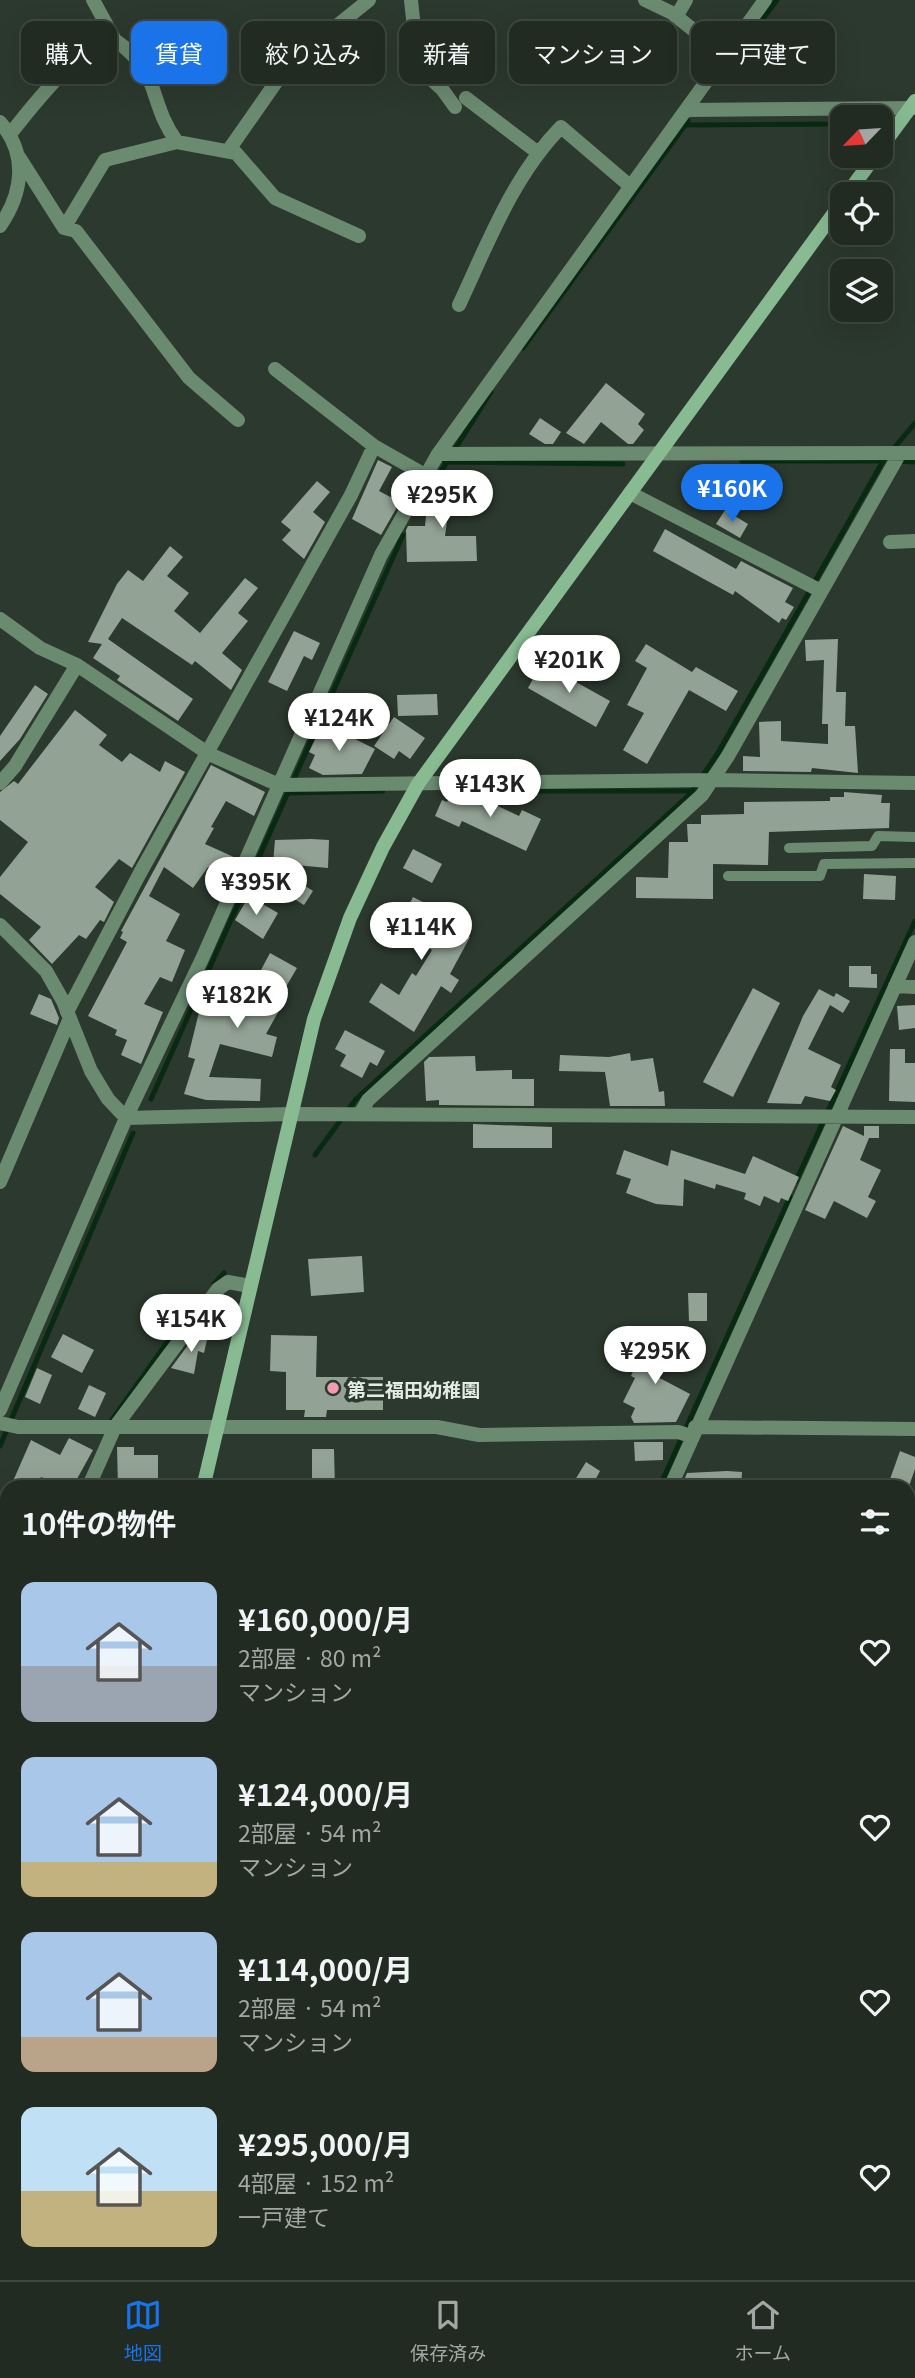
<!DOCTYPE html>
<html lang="ja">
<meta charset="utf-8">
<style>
body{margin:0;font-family:Georgia,"Noto Sans JP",serif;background:#29332a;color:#f1f3f6;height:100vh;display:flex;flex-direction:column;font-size:26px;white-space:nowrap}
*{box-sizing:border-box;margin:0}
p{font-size:23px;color:#a2a7a5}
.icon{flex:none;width:38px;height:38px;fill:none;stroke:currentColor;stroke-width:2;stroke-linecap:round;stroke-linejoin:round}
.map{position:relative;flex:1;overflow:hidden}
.drawer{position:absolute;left:0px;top:1480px;width:915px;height:800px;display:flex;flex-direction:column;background:#212b22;border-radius:21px 21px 0 0;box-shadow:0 7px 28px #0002,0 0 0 2px #3e4740}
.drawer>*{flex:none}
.guide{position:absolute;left:21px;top:21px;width:873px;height:63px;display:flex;gap:14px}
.needle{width:46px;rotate:245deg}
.controls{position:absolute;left:830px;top:105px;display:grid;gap:14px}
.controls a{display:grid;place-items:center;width:63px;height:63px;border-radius:14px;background:#212b22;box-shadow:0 7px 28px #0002,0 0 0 2px #3e4740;font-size:35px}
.price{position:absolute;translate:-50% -60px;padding:0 16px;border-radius:24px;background:#fff;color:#222;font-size:23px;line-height:46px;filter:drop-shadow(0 2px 4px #0008)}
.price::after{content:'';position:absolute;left:50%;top:42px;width:21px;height:16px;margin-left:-10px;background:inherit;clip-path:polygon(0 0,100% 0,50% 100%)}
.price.current{background:#1a73e8;color:#fff}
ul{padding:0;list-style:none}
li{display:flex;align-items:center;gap:21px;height:175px;padding:0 21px}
li span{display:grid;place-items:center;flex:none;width:196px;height:140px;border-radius:14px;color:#555}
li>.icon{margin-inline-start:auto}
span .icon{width:84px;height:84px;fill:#fffc;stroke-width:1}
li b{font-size:30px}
h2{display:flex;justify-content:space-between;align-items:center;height:84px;padding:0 21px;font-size:30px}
.chip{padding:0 24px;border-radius:14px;background:#212b22;box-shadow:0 7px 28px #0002,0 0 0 2px #3e4740;font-size:24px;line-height:63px}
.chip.current{background:#1a73e8;color:#fff}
.menu{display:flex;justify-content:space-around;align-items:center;height:98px;border-top:2px solid #3e4740;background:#212b22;font-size:19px;color:#a2a7a5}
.menu a{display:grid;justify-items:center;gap:4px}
.menu .current{color:#1a73e8}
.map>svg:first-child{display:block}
.green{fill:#2d4c34}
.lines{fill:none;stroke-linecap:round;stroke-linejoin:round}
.stream{stroke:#082a13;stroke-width:5}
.building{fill:#92a294}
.lane{stroke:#6b8b71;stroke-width:10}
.street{stroke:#6b8b71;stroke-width:14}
.secondary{stroke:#88bb92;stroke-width:14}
.poi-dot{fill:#f19ab4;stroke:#2c392e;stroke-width:2.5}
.labels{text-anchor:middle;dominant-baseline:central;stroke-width:7;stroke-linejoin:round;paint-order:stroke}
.poi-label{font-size:19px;font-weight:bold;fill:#e3ebe4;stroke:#2c392e;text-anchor:start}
</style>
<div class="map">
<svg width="915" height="2280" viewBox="0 0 915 2280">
<rect width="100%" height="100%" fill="#2c392e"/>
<path class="green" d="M908,1966h7v85l-7,1z"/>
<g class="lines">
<path class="stream" d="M727,67l50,-67
M685,125l157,-1
M523,348l165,-227
M742,461h141
M896,461l19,1
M445,462l178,2
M418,508l73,-116
M451,791h242
M288,793l95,-2
M151,1099l252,-564
M315,1155l41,-56 334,-305 28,-41 165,-292 32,-38
M796,1181l119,-260
M214,1284l10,-11
M109,1424l57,-80 35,-44
M0,1446l133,-313
M659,1488l131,-291
M1,1669l6,-13
M908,1765h7
M6,1774h1
M298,2280l3,-7"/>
</g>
<path class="building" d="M606,383l39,31 -7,10 6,6 -11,14h-5l-27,-22 -17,22 -18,-11z
M540,418l21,14 -8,12h-8l-16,-10z
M378,460l14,7 -13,24 21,11 -19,33 -29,-16z
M317,481l13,11 -17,20 12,10 -21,37 -22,-19 9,-10 -10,-8z
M445,482l27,3 -3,24 -20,-2 -4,29h31l1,25 -70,1 -1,-32 2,-4h17l3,-30 15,2z
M725,510l23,14 -8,14 -24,-14z
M665,529l71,40 5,-8 52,27 -8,14 9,5 -8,13 -4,-2 -3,5 -44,-32 -2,4 -80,-44z
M170,546l13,11 -16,19 22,17 -15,18 26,22 45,-55 13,10 -20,25 10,8 -26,32 20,17 -11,20 -36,-29 -3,4 -70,-47 -14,21 85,60 -15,22 -61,-41 3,-4 -27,-18 9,-14 -14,-2 29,-58 11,-14 15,11z
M294,631l26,12 -8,17 -8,-4 -17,35 -19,-9z
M838,639l-2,53h10l-1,34h10l3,47 -46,-5 -1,4 -68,-1v-15l17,1 -1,-35 22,-1v20l47,3v-20h-6l2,-64 -18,1 -1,-21z
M646,644l46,28 4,-5 42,24 -12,20 -37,-21 -42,74 -24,-14 21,-37 -17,-8 20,-37 -12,-7z
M542,663l68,38 -14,26 -68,-39z
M35,685l13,9 -28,45 -20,22v-25z
M437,694l1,21 -40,1 -1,-21z
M75,710l32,25 -8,10 23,17 8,-9 30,19 5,-11 20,11 -53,96 -13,-9 -24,28 19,15 -10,20 -4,-2 -14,19 -7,-4 -27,29 -23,-24 12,-13 -41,-33v-17l28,-35 -28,-22v-28l14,-11 4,3z
M394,717l31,21 -15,21 -11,-8 -5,8 -20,-13z
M323,723l52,26 -13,25 -39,1 -14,-7 6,-13 -6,-3z
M211,765l54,27 -11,24 -28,-15 -15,26 3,1 -9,16 31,14 -8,18 -20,-9 -15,21 -29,-21 -15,29 31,18 -14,27 19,9 -13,32 -12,-5 -16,27 19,8 -22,52 -20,-9 6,-15 -12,-5 2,-5 -29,-14 39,-74 -7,-4 3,-6 -2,-1z
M844,792l38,3 -1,8h9l-1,25 -120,4 -1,33 -55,-1v35l-77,-1v-21l32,1 1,-36h19l-1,-18h14v-9l43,-1v-12l86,-1v-4h14z
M451,793l18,7 3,-6 47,22 3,-6 19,9 -15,32 -64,-30 -3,6 -24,-11 7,-16 5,2z
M311,839l18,1 -1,28 -55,-5 2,-23z
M413,849l29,15 -10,19 -29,-15z
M287,874l26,17 -9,14 -26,-16z
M864,874l32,2 -1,24 -32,-1z
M249,896l29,17 -15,26 -28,-19z
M413,897l33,17 -4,8 28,15 -20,37 9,6 -8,13 -10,-7 -27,46 -45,-30 12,-19 18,12 13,-22 4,3 16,-26 -37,-20 2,-4 -18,-7 6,-16 21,8z
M270,953l27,15 -20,34 5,3 -16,29 11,3 -5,20 -52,-13 -11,33 52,2 -1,22 -54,-1 -22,-6 11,-35 -7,-2 12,-49 6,2 22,-39 25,14z
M849,966h22v8h6v14l-28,-1z
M753,988l27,15 -47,94 -30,-15z
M819,989l15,8 2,-4 14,8 -7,12 -13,-8 -22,44 33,16 -10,22 5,3 -6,11 -25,-5 -4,8 -34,-1 36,-87z
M39,994l12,5 8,19 -2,7 -27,-11z
M915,1005v23l-16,2 -2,-24z
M345,1030l40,21 -8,15 -7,-4 -8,16 -22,-12 6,-11 -11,-6z
M890,1049h15v14h10v39l-26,-1z
M630,1053l1,8 22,-3 6,34 5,-1 1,15h-55l-5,-34 -46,-1 1,-16 49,2z
M475,1056l1,15 36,-1v9h22v27l-95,-1v-5l-13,1 -2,-39 5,-5z
M473,1124l79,3v21h-79z
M843,1126l21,10v-10h15v12h-10l-9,22 21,10 -13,27 8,4 -9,17 -33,-17 -9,18 -20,-9z
M624,1150l44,16 3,-16 74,24 8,-18 46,21 -11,24 -7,-3 -2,5 -15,-7 -4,10 -16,-7 2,-6 -30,-9 -1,5 -31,-10 -1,27 -27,-2 -30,-11 5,-14 -15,-5z
M362,1256l2,36 -53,4 -3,-37z
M688,1293h19v28h-18z
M656,1326l18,8 -22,40 38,20 -14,28 -42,1 -3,-6 4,-9 -12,-6 12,-24 -4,-2 13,-28 3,1z
M197,1333l11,2 -4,18 -6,-2 -4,23 -23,-6z
M63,1334l31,16 -12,23 -31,-16z
M271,1335l46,1 -1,41h67v33h-56l-1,7h-22l1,-7h-19v-38l-16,-1z
M37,1368l15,7 -12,29 -15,-7z
M89,1385l17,8 -11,24 -17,-8z
M69,1438l24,12 -21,38 -31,-11 -6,11h-25l21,-48 29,15z
M634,1442h29v18l-28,1z
M117,1447h17v8h24v29l-40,4z
M312,1449h22l1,39h-23z
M900,1451l15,6v12l-7,20 -19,-7z
M586,1462l14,9 -9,17h-21z
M727,1471l15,1 -1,16h-60l6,-15z"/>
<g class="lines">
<path class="lane" d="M789,848l83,-2 6,-10 37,1
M728,876h92l4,-12 91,-1"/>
<path class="street" d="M93,0l22,40
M411,0l7,67 24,22 13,18
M645,0l27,13 53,42
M676,17l10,-17
M466,98l71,54
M686,110l229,-2
M0,122c28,32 23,71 0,104
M10,134c24,-29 67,-88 105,-94 48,34 32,61 62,102l59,11 39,45 84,38
M228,151l60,-86 81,-65
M19,157l45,71 12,3 113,147 49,42
M64,228l41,-68 72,-18
M459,305c29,-62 54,-129 102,-178l69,59
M275,369l99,77 51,29
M438,454l477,-1
M630,493l191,98
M890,542l25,-1
M0,619l40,29 37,17 132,89 70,31 433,-5 203,3
M0,783l15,-17 62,-101
M0,925l46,46 17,30 28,70 17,28 18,19 164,-4 625,3
M895,986l20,1
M67,1012l73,-139 211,-378 23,-49
M360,1114l8,-14 334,-305 26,-39 172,-303
M0,1182l70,-164
M0,1410l126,-292 76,-159 179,-404 57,-101 327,-454
M0,1423l18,4h419l42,8 199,-3 13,4
M695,1427l220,2
M88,1488l27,-61 103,-138 10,-7 22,4
M670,1488l245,-546
M908,1636l7,-14
M0,1685l7,-15
M908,1757h7
M0,1765h7
M908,2061h7
M0,2063l7,1
M306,2280l3,-7
M606,2280l3,-7"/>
<path class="secondary" d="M880,149l35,-48
M847,194l28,-38
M203,1488l111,-469 36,-101 33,-71 35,-63 424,-582
M12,2280l2,-7"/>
</g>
<circle class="poi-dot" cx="333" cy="1388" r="7"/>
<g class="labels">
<g class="poi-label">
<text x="347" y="1388">第二福田幼稚園</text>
</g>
</g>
</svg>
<div class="controls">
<a><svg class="needle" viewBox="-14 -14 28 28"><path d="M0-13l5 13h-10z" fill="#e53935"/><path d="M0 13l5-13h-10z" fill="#a2a7a5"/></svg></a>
<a><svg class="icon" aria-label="locate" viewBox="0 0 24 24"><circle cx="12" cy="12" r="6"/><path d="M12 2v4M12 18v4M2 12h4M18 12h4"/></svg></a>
<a><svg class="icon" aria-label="layers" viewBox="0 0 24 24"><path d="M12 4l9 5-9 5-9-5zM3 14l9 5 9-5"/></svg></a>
</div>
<b class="price current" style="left:732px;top:524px">¥160K</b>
<b class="price" style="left:442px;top:530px">¥295K</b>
<b class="price" style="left:569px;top:695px">¥201K</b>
<b class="price" style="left:339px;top:753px">¥124K</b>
<b class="price" style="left:490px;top:819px">¥143K</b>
<b class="price" style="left:256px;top:917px">¥395K</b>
<b class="price" style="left:421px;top:962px">¥114K</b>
<b class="price" style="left:237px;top:1030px">¥182K</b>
<b class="price" style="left:191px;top:1354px">¥154K</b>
<b class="price" style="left:655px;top:1386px">¥295K</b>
<div class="guide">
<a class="chip">購入</a>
<a class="chip current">賃貸</a>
<a class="chip">絞り込み</a>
<a class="chip">新着</a>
<a class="chip">マンション</a>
<a class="chip">一戸建て</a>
</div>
<section class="drawer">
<h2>10件の物件<svg class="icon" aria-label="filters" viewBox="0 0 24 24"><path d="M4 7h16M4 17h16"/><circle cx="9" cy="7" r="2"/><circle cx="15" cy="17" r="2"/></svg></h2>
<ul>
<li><span style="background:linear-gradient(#a9c7e8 60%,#9aa5b1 0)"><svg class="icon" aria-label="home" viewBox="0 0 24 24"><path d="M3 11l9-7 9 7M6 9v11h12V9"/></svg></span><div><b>¥160,000/月</b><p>2部屋 · 80 m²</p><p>マンション</p></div><svg class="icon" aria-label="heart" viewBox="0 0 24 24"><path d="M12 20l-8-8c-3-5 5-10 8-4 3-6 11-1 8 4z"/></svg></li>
<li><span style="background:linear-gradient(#a9c7e8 75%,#c2b280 0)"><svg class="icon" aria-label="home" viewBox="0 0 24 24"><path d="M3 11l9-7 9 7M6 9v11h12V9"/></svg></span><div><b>¥124,000/月</b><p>2部屋 · 54 m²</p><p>マンション</p></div><svg class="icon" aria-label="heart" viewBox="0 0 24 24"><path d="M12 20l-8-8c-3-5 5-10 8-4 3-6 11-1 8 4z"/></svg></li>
<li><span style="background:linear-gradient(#a9c7e8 75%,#b9a48a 0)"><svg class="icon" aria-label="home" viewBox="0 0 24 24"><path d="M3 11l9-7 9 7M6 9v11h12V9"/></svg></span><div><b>¥114,000/月</b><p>2部屋 · 54 m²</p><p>マンション</p></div><svg class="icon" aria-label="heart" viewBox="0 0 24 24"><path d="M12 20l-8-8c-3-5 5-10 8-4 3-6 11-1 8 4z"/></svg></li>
<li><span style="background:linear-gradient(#bfe0f5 60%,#c2b280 0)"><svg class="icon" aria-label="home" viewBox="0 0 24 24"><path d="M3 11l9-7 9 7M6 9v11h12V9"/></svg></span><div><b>¥295,000/月</b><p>4部屋 · 152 m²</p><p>一戸建て</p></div><svg class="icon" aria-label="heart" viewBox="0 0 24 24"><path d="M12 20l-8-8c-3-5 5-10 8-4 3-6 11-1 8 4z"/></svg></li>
</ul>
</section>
</div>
<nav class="menu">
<a class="current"><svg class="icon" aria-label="map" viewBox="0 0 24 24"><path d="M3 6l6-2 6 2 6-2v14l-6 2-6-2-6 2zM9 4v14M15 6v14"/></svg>地図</a>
<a><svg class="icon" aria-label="saved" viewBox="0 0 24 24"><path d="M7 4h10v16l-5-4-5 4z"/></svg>保存済み</a>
<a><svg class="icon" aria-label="home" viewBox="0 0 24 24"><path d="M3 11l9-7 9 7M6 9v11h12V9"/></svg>ホーム</a>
</nav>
